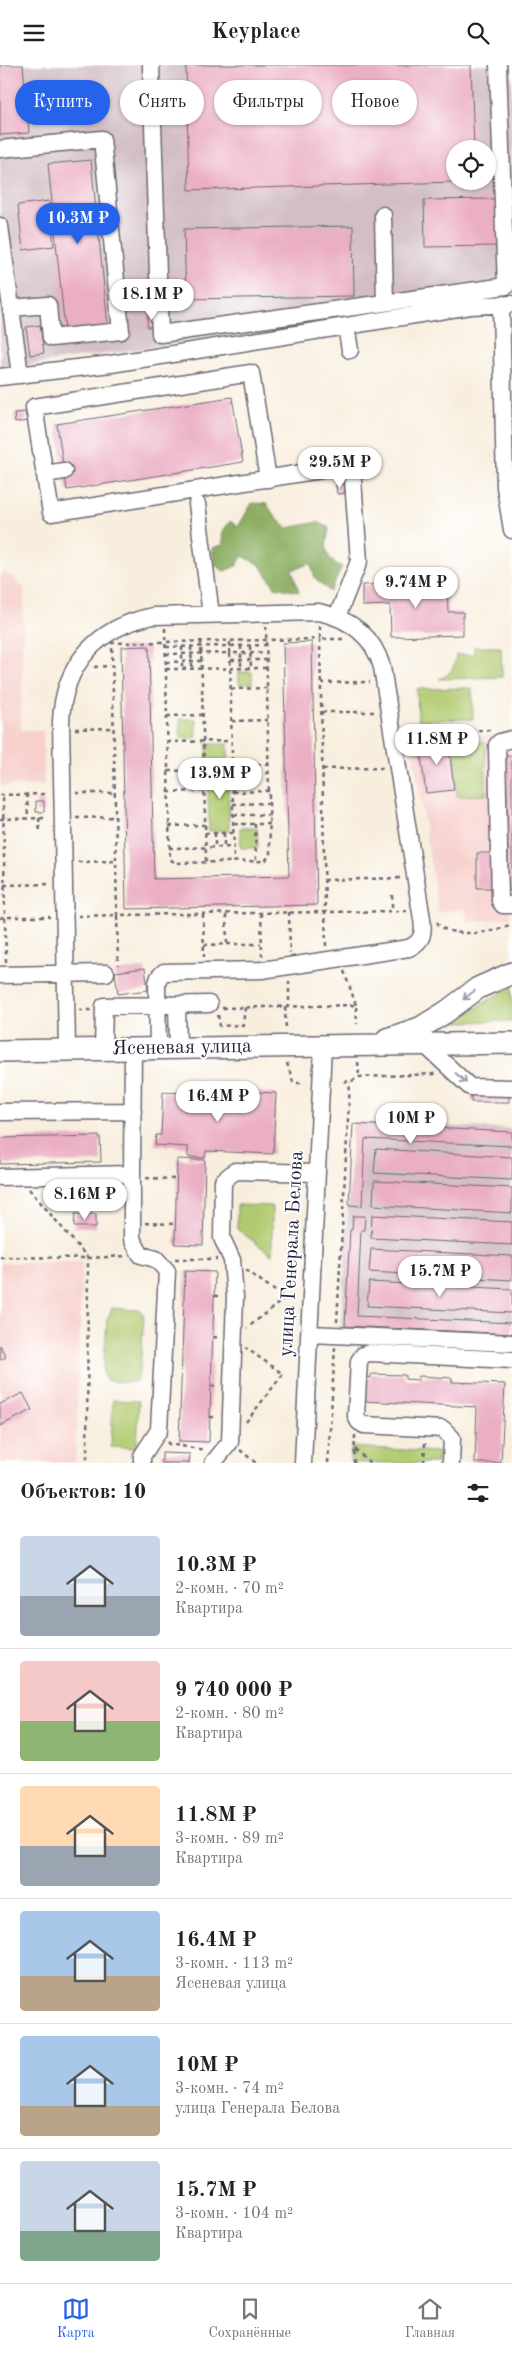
<!DOCTYPE html>
<html lang="ru">
<meta charset="utf-8">
<style>
body{margin:0;font-family:"Old Standard TT",serif;background:#f6f6f6;color:#222;height:100vh;display:flex;flex-direction:column;font-size:19px;white-space:nowrap}
*{box-sizing:border-box;margin:0}
p{font-size:16px;color:#767676}
.icon{flex:none;width:28px;height:28px;fill:none;stroke:currentColor;stroke-width:2;stroke-linecap:round;stroke-linejoin:round}
.map{position:relative;height:1398px;overflow:hidden}
.side{display:flex;flex-direction:column;background:#fff;flex:1}
.side>*{flex:none}
.hud{position:absolute;left:15px;top:15px;width:482px;height:45px;display:flex;gap:10px}
.controls{position:absolute;left:446px;top:75px;display:grid;gap:10px}
.controls a{display:grid;place-items:center;width:50px;height:50px;border-radius:50%;background:#fff;box-shadow:0 1px 4px #0004;font-size:25px}
.price{position:absolute;translate:-50% -42px;padding:0 11px;border-radius:18px;background:#fff;color:#222;font-size:16px;line-height:32px;filter:drop-shadow(0 1px 2px #0008)}
.price::after{content:'';position:absolute;left:50%;top:30px;width:15px;height:11px;margin-left:-8px;background:inherit;clip-path:polygon(0 0,100% 0,50% 100%)}
.price.current{background:#2563eb;color:#fff}
ul{padding:0;list-style:none}
li{display:flex;align-items:center;gap:15px;height:125px;padding:0 20px}
li+li{border-top:1px solid #e0e0e0}
li span{display:grid;place-items:center;flex:none;width:140px;height:100px;border-radius:5px;color:#555}
li>.icon{margin-inline-start:auto}
span .icon{width:60px;height:60px;fill:#fffc;stroke-width:1}
li b{font-size:21px}
h2{display:flex;justify-content:space-between;align-items:center;height:60px;padding:0 20px;font-size:21px}
.pill{padding:0 18px;border-radius:22px;background:#fff;box-shadow:0 1px 4px #0004;font-size:18px;line-height:45px}
.pill.current{background:#2563eb;color:#fff}
header{display:flex;justify-content:space-between;align-items:center;height:65px;padding:0 20px;background:#fff;font-size:22px;font-weight:700}
.tabs{display:flex;justify-content:space-around;align-items:center;height:70px;border-top:1px solid #e0e0e0;background:#fff;font-size:14px;color:#767676}
.tabs a{display:grid;justify-items:center;gap:2px}
.tabs .current{color:#2563eb}
.map>svg:first-child{display:block}
.built{fill:#f7d0cc}
.industrial{fill:#d2bec3;fill-rule:evenodd}
.green{fill:#b1ca70;stroke:#6a7656}
.forest{fill:#8cae62;stroke:#57684e}
.building{fill:#ebafc4}
.lines{fill:none;stroke-linecap:round;stroke-linejoin:round}
.minor-casing{stroke:#6d6974;stroke-width:19}
.major-casing{stroke:#6d6974;stroke-width:24}
.path{stroke:#6d6974;stroke-width:2.5;stroke-dasharray:4 4;stroke-linecap:butt}
.minor{stroke:#fff;stroke-width:16}
.major{stroke:#fff;stroke-width:21}
.oneway{stroke:#9c9ca7}
.labels{text-anchor:middle;dominant-baseline:central;stroke-width:4;stroke-linejoin:round;paint-order:stroke}
.street-label{font-size:20px;fill:#22223b;stroke:#fff}
</style>
<header><svg class="icon" aria-label="menu" viewBox="0 0 24 24"><path d="M4 6h16M4 12h16M4 18h16"/></svg>Keyplace<svg class="icon" aria-label="search" viewBox="0 0 24 24"><circle cx="10" cy="10" r="6"/><path d="M15 15l6 6"/></svg></header>
<div class="map">
<svg width="512" height="1398" viewBox="0 0 512 1398">
<rect width="100%" height="100%" fill="#fff"/>
<filter id="ink" filterUnits="userSpaceOnUse"><feTurbulence type="fractalNoise" baseFrequency=".02" numOctaves="2"/><feDisplacementMap in="SourceGraphic" scale="10" xChannelSelector="R" yChannelSelector="G"/><feConvolveMatrix kernelMatrix="1 2 1 2 8 2 1 2 1" color-interpolation-filters="sRGB"/></filter>
<filter id="wash" filterUnits="userSpaceOnUse"><feTurbulence type="fractalNoise" baseFrequency=".0096" numOctaves="4" result="noise"/><feDisplacementMap in="SourceGraphic" scale="20" xChannelSelector="R" yChannelSelector="G"/><feGaussianBlur stdDeviation="1.12" result="paint"/><feColorMatrix in="noise" values="0 0 0 0 0 0 0 0 0 0 0 0 0 0 0 0 0 1.4 0 .05"/><feComposite in="paint" operator="in"/></filter>
<g filter="url(#wash)">
<rect width="100%" height="100%" fill="#f8eedd"/>
<path class="built" d="M0,507l13,5 11,12 -3,141 22,1 1,54 -44,1z
M503,670l1,13h8v143h-3l1,26 -42,5 -3,-13 -27,3 -27,-175z
M82,1197l-7,201h-75v-200z"/>
<path class="industrial" d="M0,0h512v230l-512,74zM455,84h33v32h-33z
M353,1057l159,7v206l-171,-8z"/>
<path class="green" d="M474,582h27l1,30 -63,2c12,-4 16,-12 17,-24h18z
M239,607h13v12h-13z
M472,623l1,31 -55,1 -1,-31z
M180,654h16v19h-16z
M455,677h30l1,53 -29,1z
M207,679h21l1,87h-20z
M240,763h17l1,20h-17z
M512,921v35l-59,1z
M237,1140l35,1v49l-35,-26z
M112,1243l26,2 3,1 3,6 -4,53 -5,12 -26,-1 -3,-1 -3,-6 4,-54z
M113,1335l26,1 -2,47 -26,-1z
M351,1382l87,5 -1,11h-86z"/>
<path class="forest" d="M252,438l15,1 6,10 15,14 30,-6 11,6c-3,19 -7,29 13,39l-12,25 -15,-14 -4,-15 -19,7 7,22 -24,-5 -16,-23 -17,-8 -5,10 -13,5 -10,-7 -2,-16 11,-3 -1,-12 8,-12 8,6z"/>
<g id="blocks">
<path class="building" d="M0,0h23l6,68 -29,2z
M186,0h285l3,84h-19v33l-266,8z
M91,95l17,166 -43,4 -17,-166z
M497,134l1,47 -73,1 -1,-47z
M49,136l5,45 -31,4 -5,-45z
M353,161l1,70 -168,3 -2,-70z
M148,249l10,1 -1,12h-10z
M40,260l4,28 -14,2 -4,-28z
M232,332l11,65 -176,28 -10,-66z
M25,347l2,9 -12,2 -1,-10z
M344,419l1,9 -8,1 -1,-9z
M447,518l1,29h15v23l-72,2 -1,-32 -28,1v-21z
M312,577l5,263 -191,4 -5,-262 28,-1 5,233 135,-3 -6,-233z
M448,674l6,51 -28,3 -7,-51z
M506,691h6v135h-3z
M36,736h8v11h-8z
M477,788h16v35h-16z
M145,903l3,22 -30,4 -3,-22z
M471,1018h38v19h-38z
M163,1027l88,4v-4l25,1 -3,61 -67,-3 -1,7 -17,-1v-10l-33,-2 1,-10h5z
M353,1059l159,8v14l-147,-7 -3,67 -13,-1z
M100,1071l1,26 -101,2v-26z
M376,1084l136,8v23l-138,-7z
M177,1094l28,1 -2,85 -28,-1z
M374,1116l138,7v25l-139,-8z
M75,1149h21v13h-22z
M372,1150l140,7v23l-141,-7z
M353,1151h12l-1,14h-3l-4,86 155,7v11l-167,-8 5,-96h2z
M371,1184l141,7v24l-143,-8z
M185,1206l30,1 -6,170 -30,-1z
M369,1217l143,7v24l-145,-7z
M0,1280l6,12 -6,3z
M371,1309l34,1v4l13,1 1,-4 33,2v4l53,2 -4,79h-26l2,-56 -114,-6 1,-24 7,1z
M23,1328l9,17 -32,16v-22z
M162,1388l28,1 -1,9h-27z"/>
</g>
</g>
<g filter="url(#ink)">
<use href="#blocks" fill-opacity="0" stroke="#6d6974" stroke-width="1"/>
<g class="lines">
<g class="minor-casing">
<path id="minor" d="M151,0l9,269 346,-48 -8,-221
M0,84l102,-10 19,192 -70,7 -3,-33 -37,3
M383,150l2,88
M0,161l20,149
M501,239l4,183 7,43
M346,261l4,24
M0,312l111,-13 359,-58 42,-2
M45,409l19,-3
M268,414l-17,-106 -217,34 17,106 301,-48
M197,439l14,111
M337,552l22,-56 -6,-81
M512,674l-12,3 -3,3 3,156 3,4h9
M0,910l106,-2
M177,940l1,43
M425,980l45,42 42,1
M67,984l-6,-327c2,-58 37,-95 92,-106l166,-4c31,7 54,23 63,55l40,252c2,14 1,22 -13,29l-147,22 -98,2 -5,5 -2,6 1,65
M103,984l1,-43 105,-2
M0,1047l133,-1
M132,1109v65l9,16 15,4 11,12 -8,159 -17,26v7
M0,1112l132,-3 1,-126
M310,1269l202,9
M213,1398l17,-21 5,-145 -3,-37 -10,-22 1,-57 12,-10 82,2
M303,1398l20,-417
M451,1398l1,-25 -9,-9 -79,-4 -5,-3 -3,-6 3,-55 4,-6 6,-2 143,7"/>
</g>
<g class="major-casing">
<path id="major" d="M387,974l33,-11 26,-16 32,-24 34,-15
M0,986l512,-8"/>
</g>
<path class="path" d="M320,561v13h26
M165,563l5,231 5,4 90,-2 5,-6 -4,-228
M320,574l5,273 -208,3 -5,-272z
M201,576l5,221
M267,580l-37,1v7h37
M241,581v22
M250,581l1,22
M166,582l64,-1v-5
M182,582v22
M191,582l1,22
M166,589l64,-1 4,209
M231,595h36
M166,597l36,-1
M94,602l18,-1
M166,604l101,-1
M321,618l49,-1
M231,624l36,-1
M322,647h54
M167,651l36,-1
M232,656l36,-1
M75,664l38,-1
M406,667l87,-2
M167,677l65,-1
M233,700l36,-1
M323,704l62,-1
M168,706l36,-1
M233,708h36
M168,727l36,-1
M233,727l36,-1
M76,728h39
M27,729l1,24
M0,730l48,-1
M233,739l36,-1
M234,750h36
M39,753l1,16
M76,753l39,-1
M0,754l48,-1
M234,759h36
M255,759l1,37
M169,761l36,-1
M205,768h29
M215,768v15
M224,768v15
M169,783l65,-1
M78,797l38,-1
M324,815l79,-2
M4,820l46,-1
M392,830v16
M289,847l1,41
M261,848l1,43
M203,849l1,43
M78,851l39,-1 1,50
M0,853l5,-1 -2,-122
M437,857c9,18 62,11 75,1
M227,879h34
M204,880l23,-1 -1,-30
M326,881l-1,-34 83,-1
M6,897l-1,-45h45
M344,906l12,34
M289,916v25
M285,942l1,23
M222,943l134,-3 1,19
M79,945h12
M218,950l2,11 23,-1 2,-18
M358,997l1,15
M287,998l6,19 12,2
M344,1016l6,1 9,-5 77,-3
M146,1113l31,1
M29,1124l59,69 -1,205
M145,1158l31,1
M0,1192l88,1 39,-2
M175,1194h42
M246,1205l39,28 -38,30
M214,1231h8
M337,1257l13,-240
M213,1272l8,1
M211,1321h8
M210,1352h8
M246,1357l37,-48 -37,-26
M167,1377l2,2 36,6
M355,1384l15,14
M240,1385l16,13
M328,1398l7,-116
M354,1398l1,-28
M424,1398l1,-21"/>
<use href="#minor" class="minor"/>
<use href="#major" class="major"/>
</g>
<defs><path id="oneway-shaft" d="M-6 0H5M1.5-3L5.5 0L1.5 3" fill="none" stroke-width="1.6" stroke-linecap="round" stroke-linejoin="round" transform="scale(1.25)"/></defs>
<g class="oneway">
<use href="#oneway-shaft" transform="translate(469 930) rotate(143)"/>
<use href="#oneway-shaft" transform="translate(461 1013) rotate(42)"/>
</g>
</g>
<g class="labels">
<g class="street-label">
<text transform="translate(182 983) rotate(-1)">Ясеневая улица</text>
<text transform="translate(292 1189) rotate(-87)">улица Генерала Белова</text>
</g>
</g>
</svg>
<div class="controls">
<a><svg class="icon" aria-label="locate" viewBox="0 0 24 24"><circle cx="12" cy="12" r="6"/><path d="M12 2v4M12 18v4M2 12h4M18 12h4"/></svg></a>
</div>
<b class="price current" style="left:78px;top:180px">10.3M ₽</b>
<b class="price" style="left:152px;top:256px">18.1M ₽</b>
<b class="price" style="left:340px;top:424px">29.5M ₽</b>
<b class="price" style="left:416px;top:544px">9.74M ₽</b>
<b class="price" style="left:437px;top:701px">11.8M ₽</b>
<b class="price" style="left:220px;top:735px">13.9M ₽</b>
<b class="price" style="left:218px;top:1058px">16.4M ₽</b>
<b class="price" style="left:411px;top:1080px">10M ₽</b>
<b class="price" style="left:85px;top:1156px">8.16M ₽</b>
<b class="price" style="left:440px;top:1233px">15.7M ₽</b>
<div class="hud">
<a class="pill current">Купить</a>
<a class="pill">Снять</a>
<a class="pill">Фильтры</a>
<a class="pill">Новое</a>
</div>
</div>
<section class="side">
<h2>Объектов: 10<svg class="icon" aria-label="filters" viewBox="0 0 24 24"><path d="M4 7h16M4 17h16"/><circle cx="9" cy="7" r="2"/><circle cx="15" cy="17" r="2"/></svg></h2>
<ul>
<li><span style="background:linear-gradient(#c9d6e8 60%,#9aa5b1 0)"><svg class="icon" aria-label="home" viewBox="0 0 24 24"><path d="M3 11l9-7 9 7M6 9v11h12V9"/></svg></span><div><b>10.3M ₽</b><p>2-комн. · 70 m²</p><p>Квартира</p></div></li>
<li><span style="background:linear-gradient(#f6c9c9 60%,#8fb573 0)"><svg class="icon" aria-label="home" viewBox="0 0 24 24"><path d="M3 11l9-7 9 7M6 9v11h12V9"/></svg></span><div><b>9 740 000 ₽</b><p>2-комн. · 80 m²</p><p>Квартира</p></div></li>
<li><span style="background:linear-gradient(#ffd9b3 60%,#9aa5b1 0)"><svg class="icon" aria-label="home" viewBox="0 0 24 24"><path d="M3 11l9-7 9 7M6 9v11h12V9"/></svg></span><div><b>11.8M ₽</b><p>3-комн. · 89 m²</p><p>Квартира</p></div></li>
<li><span style="background:linear-gradient(#a9c7e8 65%,#b9a48a 0)"><svg class="icon" aria-label="home" viewBox="0 0 24 24"><path d="M3 11l9-7 9 7M6 9v11h12V9"/></svg></span><div><b>16.4M ₽</b><p>3-комн. · 113 m²</p><p>Ясеневая улица</p></div></li>
<li><span style="background:linear-gradient(#a9c7e8 70%,#b9a48a 0)"><svg class="icon" aria-label="home" viewBox="0 0 24 24"><path d="M3 11l9-7 9 7M6 9v11h12V9"/></svg></span><div><b>10M ₽</b><p>3-комн. · 74 m²</p><p>улица Генерала Белова</p></div></li>
<li><span style="background:linear-gradient(#c9d6e8 70%,#7fa58c 0)"><svg class="icon" aria-label="home" viewBox="0 0 24 24"><path d="M3 11l9-7 9 7M6 9v11h12V9"/></svg></span><div><b>15.7M ₽</b><p>3-комн. · 104 m²</p><p>Квартира</p></div></li>
</ul>
</section>
<nav class="tabs">
<a class="current"><svg class="icon" aria-label="map" viewBox="0 0 24 24"><path d="M3 6l6-2 6 2 6-2v14l-6 2-6-2-6 2zM9 4v14M15 6v14"/></svg>Карта</a>
<a><svg class="icon" aria-label="saved" viewBox="0 0 24 24"><path d="M7 4h10v16l-5-4-5 4z"/></svg>Сохранённые</a>
<a><svg class="icon" aria-label="home" viewBox="0 0 24 24"><path d="M3 11l9-7 9 7M6 9v11h12V9"/></svg>Главная</a>
</nav>
